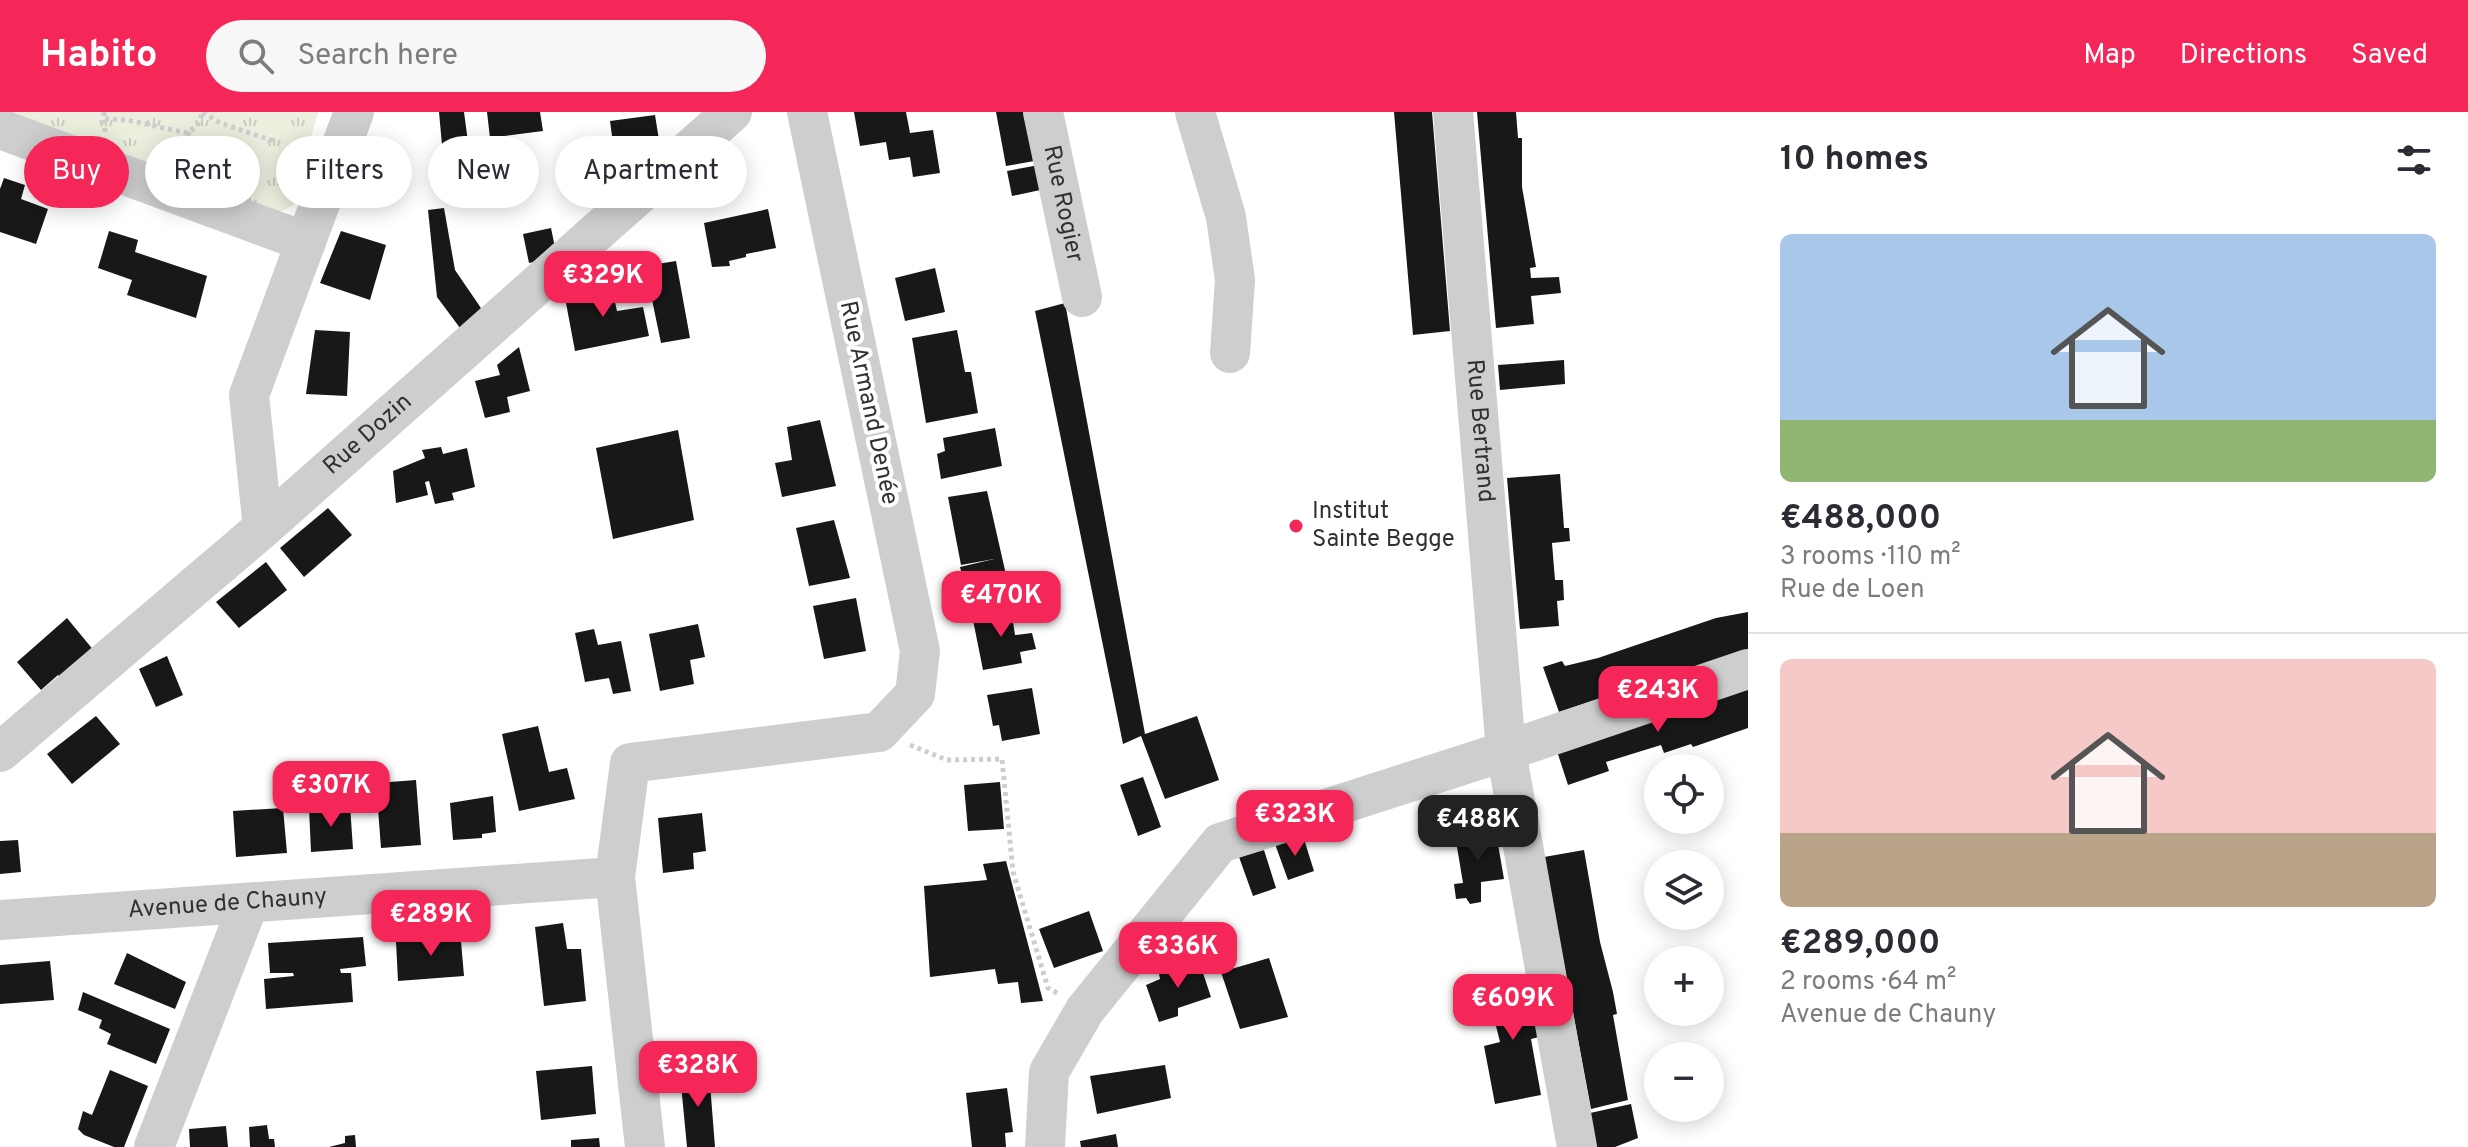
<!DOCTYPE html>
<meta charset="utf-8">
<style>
body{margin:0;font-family:Overpass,sans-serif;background:#f7f7f7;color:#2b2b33;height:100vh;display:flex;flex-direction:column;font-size:30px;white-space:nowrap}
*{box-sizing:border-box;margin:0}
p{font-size:26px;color:#7c7c81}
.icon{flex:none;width:44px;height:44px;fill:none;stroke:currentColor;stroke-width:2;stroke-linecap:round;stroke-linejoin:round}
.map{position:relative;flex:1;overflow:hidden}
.panel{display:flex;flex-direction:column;background:#fff;width:720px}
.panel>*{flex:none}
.banner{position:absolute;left:24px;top:24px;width:760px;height:72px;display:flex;gap:16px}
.fabs{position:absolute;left:1644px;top:642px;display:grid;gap:16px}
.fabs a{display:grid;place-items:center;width:80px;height:80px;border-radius:50%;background:#fff;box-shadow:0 4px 20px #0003;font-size:40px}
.price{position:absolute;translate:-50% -68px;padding:0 18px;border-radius:16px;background:#f52658;color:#fff;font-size:26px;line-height:52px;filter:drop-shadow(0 2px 4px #0008)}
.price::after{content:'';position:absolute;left:50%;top:48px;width:24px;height:18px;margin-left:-12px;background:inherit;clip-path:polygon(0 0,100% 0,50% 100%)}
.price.active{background:#222;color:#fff}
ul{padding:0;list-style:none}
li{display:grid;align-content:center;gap:16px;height:424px;padding:0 32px}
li+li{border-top:2px solid #e1e1e2}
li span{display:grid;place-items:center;height:248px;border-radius:12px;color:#555}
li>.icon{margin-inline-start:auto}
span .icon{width:144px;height:144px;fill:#fffc;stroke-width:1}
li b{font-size:34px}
h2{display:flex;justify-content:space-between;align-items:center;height:96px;padding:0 32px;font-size:34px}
.chip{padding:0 28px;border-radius:36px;background:#fff;box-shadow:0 4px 20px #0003;font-size:28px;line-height:72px}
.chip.active{background:#f52658;color:#fff}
header{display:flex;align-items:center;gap:48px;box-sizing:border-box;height:112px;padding:0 40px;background:#f52658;color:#fff}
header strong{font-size:38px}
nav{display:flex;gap:44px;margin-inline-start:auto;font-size:28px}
.search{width:560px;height:72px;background:#f7f7f7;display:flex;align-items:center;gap:20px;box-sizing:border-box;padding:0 28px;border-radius:44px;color:#7c7c81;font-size:30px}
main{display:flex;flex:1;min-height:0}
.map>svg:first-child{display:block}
.park{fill:url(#park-tufts)}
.building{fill:#181818}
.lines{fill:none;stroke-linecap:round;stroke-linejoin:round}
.path{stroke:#cecece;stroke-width:5;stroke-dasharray:4 4;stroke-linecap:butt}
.minor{stroke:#cecece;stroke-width:40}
.poi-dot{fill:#f52658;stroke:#fff;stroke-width:3}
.labels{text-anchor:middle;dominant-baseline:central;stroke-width:8;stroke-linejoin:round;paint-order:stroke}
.street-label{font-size:24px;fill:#313131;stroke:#fff}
.poi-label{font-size:24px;fill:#313131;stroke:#fff;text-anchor:start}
</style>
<header>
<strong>Habito</strong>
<div class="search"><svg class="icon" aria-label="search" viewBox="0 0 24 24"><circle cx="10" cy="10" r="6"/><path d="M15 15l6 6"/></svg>Search here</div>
<nav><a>Map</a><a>Directions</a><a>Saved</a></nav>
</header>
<main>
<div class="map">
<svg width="1748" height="1035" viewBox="0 0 1748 1035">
<defs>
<pattern id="park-tufts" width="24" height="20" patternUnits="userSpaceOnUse" patternTransform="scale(2)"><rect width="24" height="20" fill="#eaefde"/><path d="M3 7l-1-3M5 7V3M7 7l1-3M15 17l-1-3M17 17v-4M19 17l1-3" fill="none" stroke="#c9cdbf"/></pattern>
</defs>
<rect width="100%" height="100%" fill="#fff"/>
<path class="park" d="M0,0h318l-26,94 -14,7z"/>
<path class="building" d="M439,0h25l4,30 -26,3z
M487,0h53l3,19 -53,7z
M854,0h52l4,21 23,-3 7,43 -27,4 -3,-20 -21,3 -3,-18 -26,4z
M996,0h34l10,48 -34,6z
M1394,0h38l18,219 -37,4z
M1477,0h39l2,26h4v49l14,80 -6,1 1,10 28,-1 2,16 -30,3 3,28 -38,4z
M655,3l8,50 -7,10 -38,6 -8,-60z
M365,34l35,11 -15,47 -35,-12z
M1039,53l6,24 -33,7 -5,-25z
M4,66l21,7 -4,14 27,10 -12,35 -36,-12v-43z
M444,96l11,62 28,41 -23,17 -23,-31 -9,-87z
M768,97l8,39 -30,6v3l-17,4 1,5 -18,1 -8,-44z
M551,116l6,29 -28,6 -6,-29z
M109,119l29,9 -3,12 72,24 -11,42 -69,-23 5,-15 -34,-12z
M341,119l45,14 -16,55 -50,-17z
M676,149l14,77 -29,5 -16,-77z
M935,156l10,44 -40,9 -10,-43z
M611,172l6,27 26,-4 6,29 -74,15 -9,-48 10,-12z
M1065,191l80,431 52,-18 22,64 -54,19 -24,-63 -18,8 -88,-433z
M315,218l35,2 -3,64 -41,-2z
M957,218l8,42h6l7,41 -52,10 -14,-85z
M519,235l11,44 -23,6 3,15 -25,6 -10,-37 25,-6 -3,-10z
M1564,248l1,24 -65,6 -2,-25z
M820,308l16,66 -54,11 -7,-34 17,-3 -5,-33z
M995,316l7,38 -61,13 -4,-25 8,-3 -2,-13z
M678,318l16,90 -81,19 -17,-91z
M441,335l2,7 24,-6 8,39 -23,6 2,7 -19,4 -6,-23 -4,1 3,13 -32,8 -3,-32 32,-13 -3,-8z
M1560,362l4,54h5l1,13 -18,2 3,37h8l1,20 -7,1 2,25 -39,3 -13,-151z
M987,379l25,110 -41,9 -11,-43 34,-8 -33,6 -13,-68z
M328,396l24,27 -48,42 -24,-29z
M834,408l16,58 -41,8 -13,-58z
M266,450l21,28 -48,38 -23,-26z
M856,486l10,53 -42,8 -11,-53z
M1016,495l3,13 -6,2 2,13 17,-2 4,16 -16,3 2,11 -39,7 -11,-55z
M1748,500v38l-189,62 -16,-45 19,-6 3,5 33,-8 118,-40z
M67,506l28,34 -33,28 -4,-5 -17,15 -24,-28z
M698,512l7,33 -15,3 4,24 -34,7 -11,-57z
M594,517l4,16 23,-4 10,50 -18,3 -4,-16 -24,4 -10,-49z
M167,544l16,39 -27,12 -17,-38z
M1748,573v43l-55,19 -2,-3 -27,9 -3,-8 -55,17 3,9 -41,14 -12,-37z
M1032,576l8,46 -38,7 -3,-16 -6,1 -6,-31z
M96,604l24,28 -48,40 -25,-30z
M538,614l11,46 18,-4 8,31 -56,12 -17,-77z
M1143,665l18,50 -23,9 -18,-51z
M416,668l5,65 -40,3 -5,-65z
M1000,670l4,47 -36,2 -4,-46z
M493,684l3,36 -14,2v4l-29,2 -3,-37z
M350,693l3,44 -42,3 -2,-44z
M283,696l4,45 -51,4 -3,-46z
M702,701l4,38 -13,2 1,16 -31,4 -5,-55z
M1495,715l9,52 -23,3v20l-11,2 -4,-6 -10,1 -2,-15 9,-1 -8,-48z
M1303,724l11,35 -26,9 -13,-36z
M18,728l3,32 -21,2v-33z
M1264,738l12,38 -23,8 -14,-39z
M1584,738l16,92 13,50 4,22 -4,1 15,85 -37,9 -47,-252z
M1006,749l27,102 10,38 -22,2 -3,-21 -20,2 -3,-15 -65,8 -6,-91 63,-6 -4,-16z
M1089,799l14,40 -49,17 -15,-39z
M563,811l4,26h14l5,52 -42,5 -9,-79z
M460,818l4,46 -66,5 -2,-39 42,-3v-8z
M363,825l3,29 -26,3 1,4h10l2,29 -87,7 -2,-30 30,-3 -1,-3h-23l-2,-30z
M127,841l59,29 -11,27 -61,-25z
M1269,846l19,59 -48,12 -19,-57z
M50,849l4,39 -54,4v-39z
M1199,849l12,36 -33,11v8l-19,6 -13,-37 14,-6 -1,-5z
M1521,864l5,24 10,-1 7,37 -12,3 10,56 -46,9 -11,-58 16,-4 -15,-60z
M83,880l87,37 -14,35 -49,-20 4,-10 -12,-6 3,-8 -24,-10z
M1165,953l6,33 -74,16 -7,-38z
M592,954l4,48 -55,6 -5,-49z
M110,958l38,16 -24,61h-10l-30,-12 -6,-6 5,-18 9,4z
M709,959l6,76h-28l-7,-73z
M1007,976l6,44 -8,1 1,14h-34l-6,-54z
M1631,992l7,34 -23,9h-19l-6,-34z
M267,1013l2,14h5l1,8h-25l-1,-20z
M226,1014l2,21h-38l-1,-18z
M1116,1022l2,13h-37l-1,-6z
M355,1023l1,12h-27l16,-4v-7z
M599,1026l1,9h-29v-7z"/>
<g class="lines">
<path class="path" d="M104,0l1,21
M203,0l17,11 57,19
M105,7l22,1 60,13 10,-7 6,-14
M187,21l14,11 11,27
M910,633l37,15 55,-1 11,113 35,116 11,6"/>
<g class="minor">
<path id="s1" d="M1043,0l39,185"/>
<path d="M1195,0l31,105 9,63 -5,73"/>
<path id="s2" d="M1453,0l53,639 71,396"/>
<path d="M0,17l306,113"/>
<path d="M263,416l-14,-133 105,-283"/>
<path id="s3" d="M0,640l263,-224 469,-416"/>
<path d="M615,765l30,270"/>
<path id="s4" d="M0,808l615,-43 15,-114 249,-31 36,-38 5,-43 -113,-539"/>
<path d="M154,1035l94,-242"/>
<path d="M1045,1035l4,-75 36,-62 135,-167 286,-92 242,-82"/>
</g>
</g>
<circle class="poi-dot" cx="1296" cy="414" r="8"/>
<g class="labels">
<g class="street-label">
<text stroke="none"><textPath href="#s1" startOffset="94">Rue Rogier</textPath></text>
<text transform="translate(868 291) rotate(78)">Rue Armand Denée</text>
<text stroke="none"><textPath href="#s2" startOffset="320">Rue Bertrand</textPath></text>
<text stroke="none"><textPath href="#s3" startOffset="486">Rue Dozin</textPath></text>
<text stroke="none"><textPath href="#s4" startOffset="228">Avenue de Chauny</textPath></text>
</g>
<g class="poi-label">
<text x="1312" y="400">Institut<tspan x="1312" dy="28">Sainte Begge</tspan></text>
</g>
</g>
</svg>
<div class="fabs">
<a><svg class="icon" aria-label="locate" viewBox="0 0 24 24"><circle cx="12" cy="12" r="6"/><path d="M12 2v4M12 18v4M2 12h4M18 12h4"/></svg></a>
<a><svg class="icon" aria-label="layers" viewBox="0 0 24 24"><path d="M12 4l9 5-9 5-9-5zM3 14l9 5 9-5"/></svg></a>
<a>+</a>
<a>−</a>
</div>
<b class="price" style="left:603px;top:207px">€329K</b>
<b class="price" style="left:1001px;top:527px">€470K</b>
<b class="price" style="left:1658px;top:622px">€243K</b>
<b class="price" style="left:331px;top:717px">€307K</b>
<b class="price" style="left:1295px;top:746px">€323K</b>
<b class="price active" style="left:1478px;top:751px">€488K</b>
<b class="price" style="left:431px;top:846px">€289K</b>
<b class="price" style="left:1178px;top:878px">€336K</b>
<b class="price" style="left:1513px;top:930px">€609K</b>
<b class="price" style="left:698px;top:997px">€328K</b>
<div class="banner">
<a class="chip active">Buy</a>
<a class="chip">Rent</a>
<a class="chip">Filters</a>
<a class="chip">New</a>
<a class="chip">Apartment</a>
</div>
</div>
<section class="panel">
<h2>10 homes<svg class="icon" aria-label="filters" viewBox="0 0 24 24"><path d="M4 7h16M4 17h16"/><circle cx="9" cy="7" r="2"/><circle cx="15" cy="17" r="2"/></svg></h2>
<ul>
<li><span style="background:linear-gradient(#a9c7e8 75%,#8fb573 0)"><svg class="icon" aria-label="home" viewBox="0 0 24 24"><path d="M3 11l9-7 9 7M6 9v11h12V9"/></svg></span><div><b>€488,000</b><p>3 rooms · 110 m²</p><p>Rue de Loen</p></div></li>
<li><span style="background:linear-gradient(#f6c9c9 70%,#b9a48a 0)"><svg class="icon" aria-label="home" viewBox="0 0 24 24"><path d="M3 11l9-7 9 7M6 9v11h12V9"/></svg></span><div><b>€289,000</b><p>2 rooms · 64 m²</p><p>Avenue de Chauny</p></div></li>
</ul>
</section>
</main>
